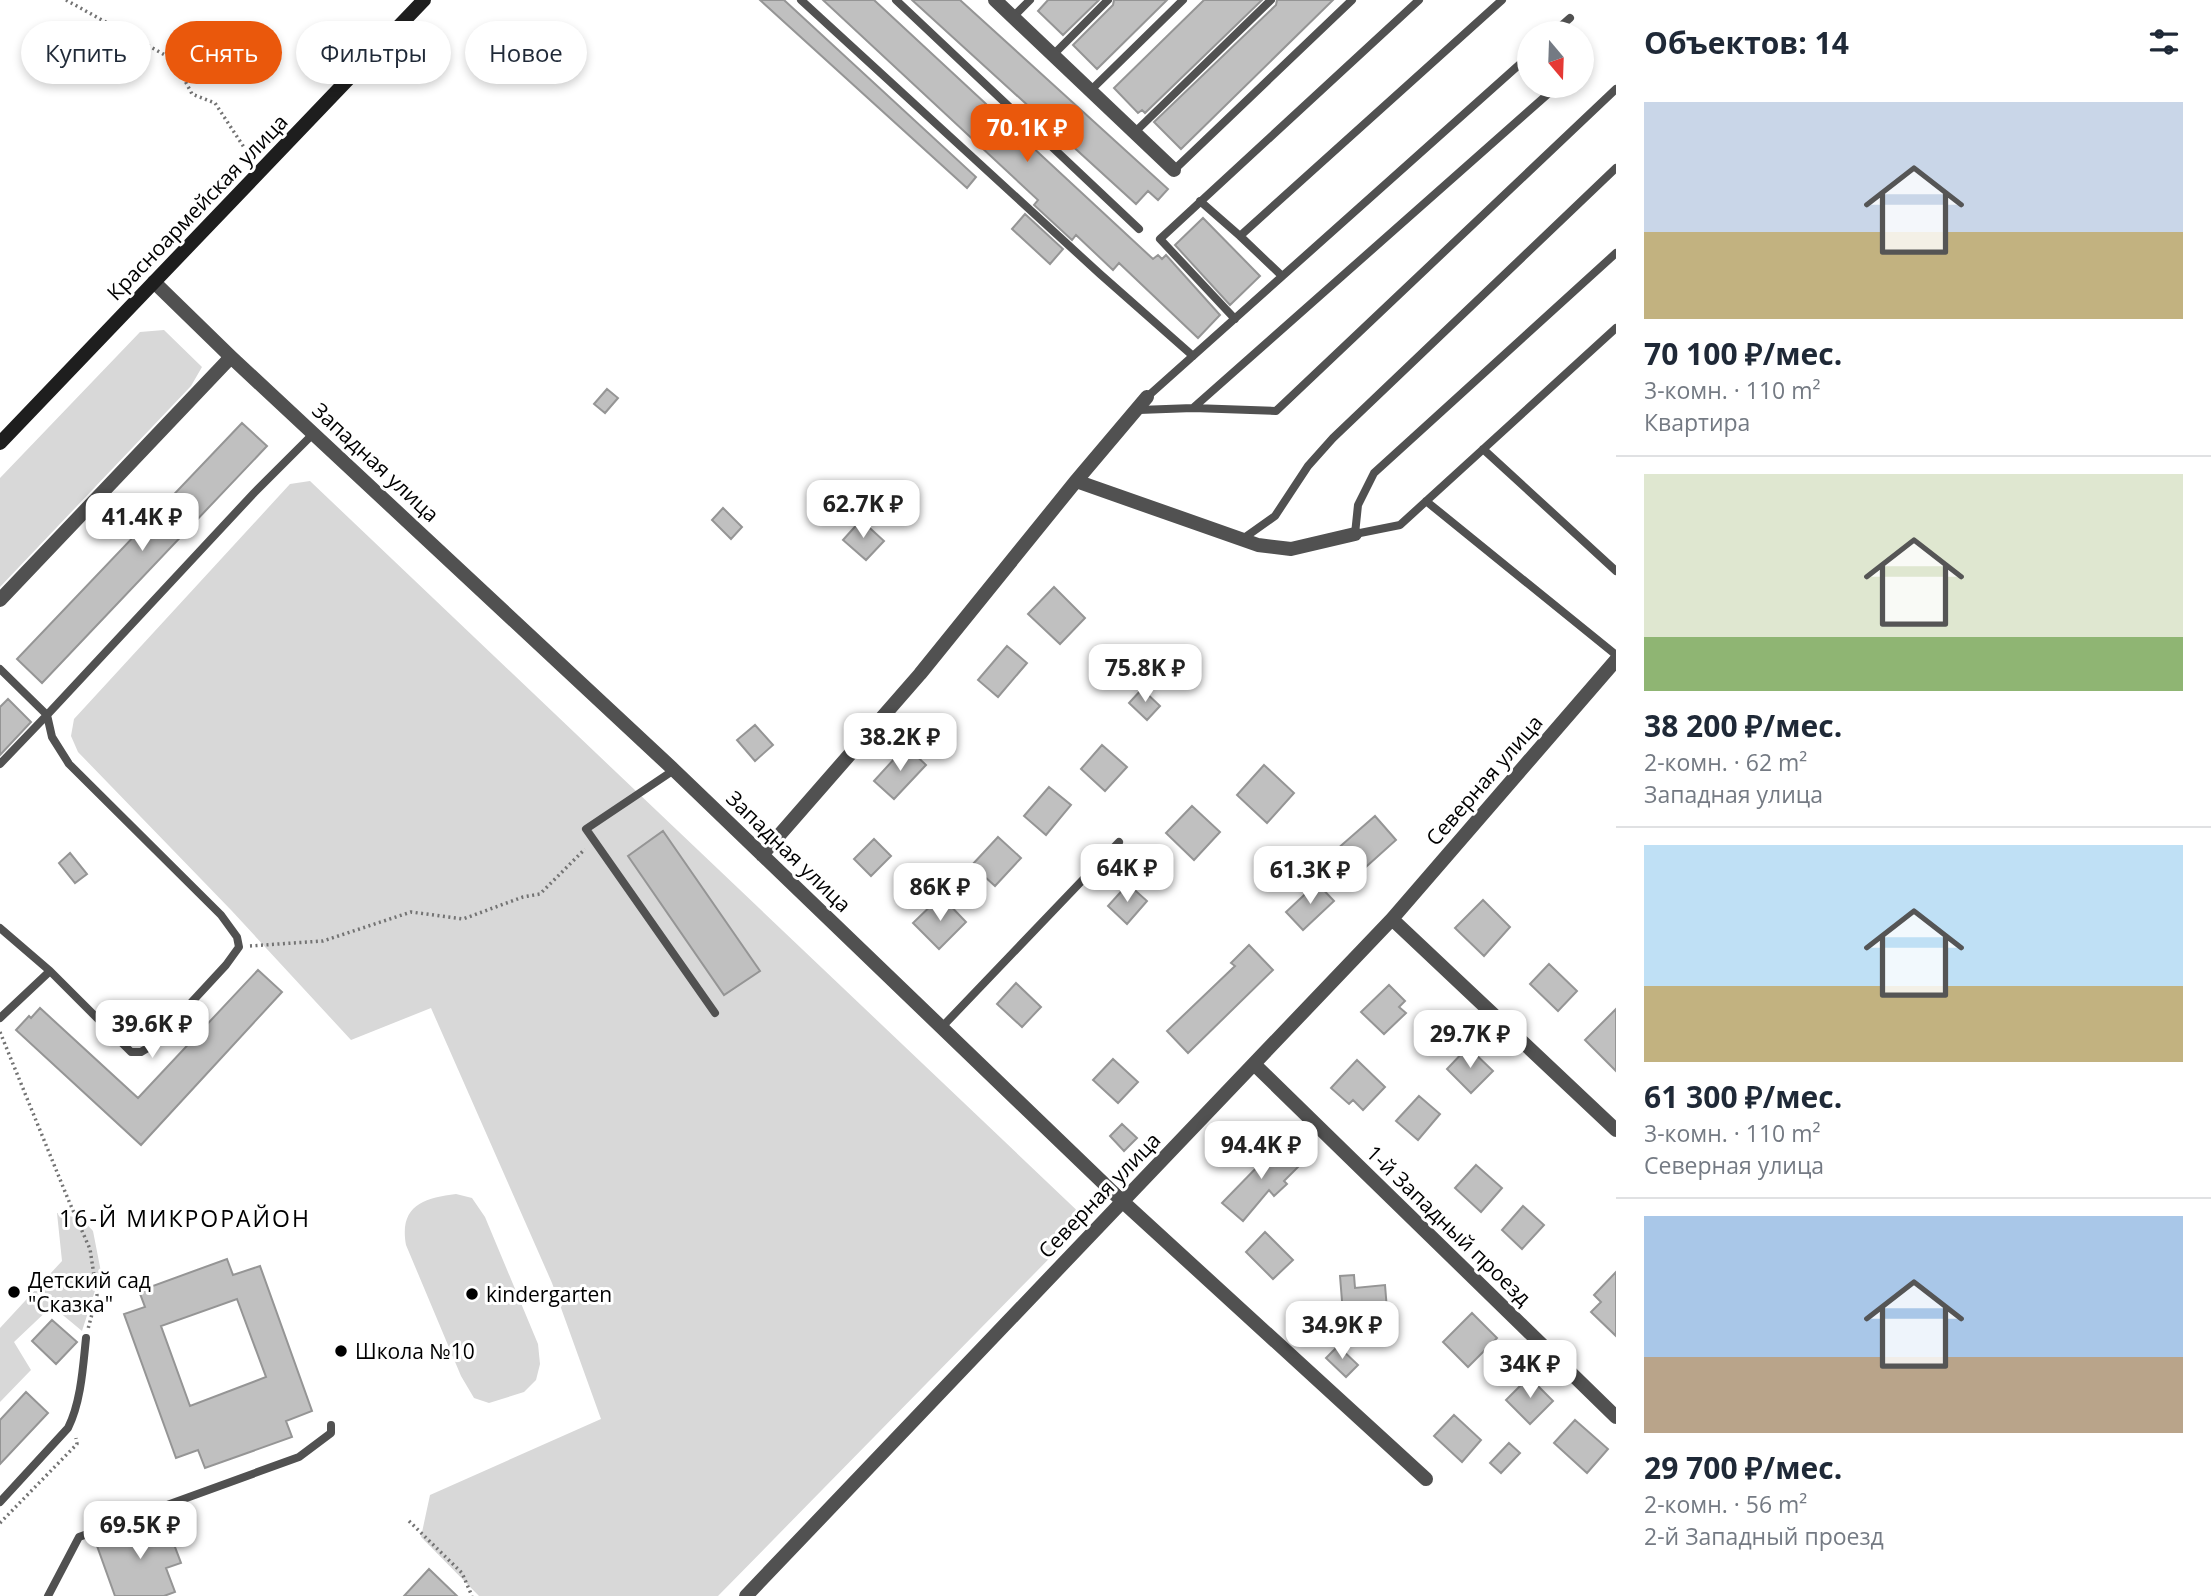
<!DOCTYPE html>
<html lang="ru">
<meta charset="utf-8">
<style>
body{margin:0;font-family:"Open Sans",sans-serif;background:#f6f6f7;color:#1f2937;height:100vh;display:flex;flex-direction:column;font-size:26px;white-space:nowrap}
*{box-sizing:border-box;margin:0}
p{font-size:23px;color:#747a83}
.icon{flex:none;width:38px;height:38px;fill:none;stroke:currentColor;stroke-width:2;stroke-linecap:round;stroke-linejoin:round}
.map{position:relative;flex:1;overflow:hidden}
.drawer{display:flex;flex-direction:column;background:#fff;width:595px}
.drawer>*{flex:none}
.guide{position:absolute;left:21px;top:21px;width:665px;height:63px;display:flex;gap:14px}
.needle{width:46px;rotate:161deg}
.buttons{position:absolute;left:1517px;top:21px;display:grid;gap:14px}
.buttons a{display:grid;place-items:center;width:77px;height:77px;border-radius:50%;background:#fff;box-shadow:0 4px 10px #0003;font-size:35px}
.price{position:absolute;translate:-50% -60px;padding:0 16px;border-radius:14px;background:#fff;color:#222;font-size:23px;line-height:46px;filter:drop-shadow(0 2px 4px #0008)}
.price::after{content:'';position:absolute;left:50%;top:42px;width:21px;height:16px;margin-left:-10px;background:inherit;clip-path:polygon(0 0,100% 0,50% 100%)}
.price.on{background:#ea580c;color:#fff}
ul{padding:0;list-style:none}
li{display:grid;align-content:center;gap:14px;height:371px;padding:0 28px}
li+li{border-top:2px solid #e0e1e3}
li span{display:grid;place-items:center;height:217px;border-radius:0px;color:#555}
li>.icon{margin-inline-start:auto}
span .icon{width:126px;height:126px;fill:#fffc;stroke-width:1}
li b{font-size:30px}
h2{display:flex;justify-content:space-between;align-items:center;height:84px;padding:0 28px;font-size:30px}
.pill{padding:0 24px;border-radius:32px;background:#fff;box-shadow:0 4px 10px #0003;font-size:24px;line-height:63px}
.pill.on{background:#ea580c;color:#fff}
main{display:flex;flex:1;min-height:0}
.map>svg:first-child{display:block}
.green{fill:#d8d8d8}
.building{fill:#c0c0c0;stroke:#959595;stroke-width:2;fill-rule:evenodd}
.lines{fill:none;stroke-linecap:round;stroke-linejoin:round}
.path{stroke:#737373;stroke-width:3.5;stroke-dasharray:2 3.5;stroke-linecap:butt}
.lane{stroke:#515151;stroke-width:8}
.street{stroke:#515151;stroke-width:14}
.secondary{stroke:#1e1e1e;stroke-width:14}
.poi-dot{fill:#000;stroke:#fff;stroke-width:2.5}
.labels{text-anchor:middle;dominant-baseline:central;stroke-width:6;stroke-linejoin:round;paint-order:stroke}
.street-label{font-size:21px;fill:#000;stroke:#fff}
.poi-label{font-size:21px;fill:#000;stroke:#fff;text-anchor:start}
.neighbourhood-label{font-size:23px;letter-spacing:2px;fill:#000;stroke:#fff}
</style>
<main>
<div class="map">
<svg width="1616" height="1596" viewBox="0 0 1616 1596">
<rect width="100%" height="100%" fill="#fff"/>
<path class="green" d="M164,330l38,37 -11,19 -191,201v-109l140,-146z
M310,481l777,739 -369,376h-239l-58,-59 9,-42 171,-76 -49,-136 -121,-275 -80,32 -120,-130 -153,-158 -7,-16 3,-17 216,-235z
M456,1194l16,4 13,19 53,127 2,20 -4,16 -12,12 -35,11 -15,-5 -13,-22 -55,-131c-7,-39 17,-47 50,-51z
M57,1213l25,6 11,12 8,41 -19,59 -30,-25 -38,36 17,28 -31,32v-74l62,-67z"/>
<path class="building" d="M760,0h24l192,177 -9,11z
M823,0h51l279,259 5,-4 4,4 4,-4 54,60 -22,23 -79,-75 -6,7 -37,-35 -4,5 -38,-35 4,-5z
M912,0h48l208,189 -10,11 -10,-9 -12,13z
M1048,0h51l-36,35 -25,-24z
M1114,0h53l-70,69 -24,-24 40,-40z
M1204,0h58l-117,113 -3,-3 -4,3 -24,-25z
M1277,0h56l-152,149 -27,-27 122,-117z
M1025,214l38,35 -13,15 -38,-35z
M1203,218l57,58 -30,29 -55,-60z
M607,389l11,9 -13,15 -11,-9z
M242,423l25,23 -225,237 -25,-24z
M723,508l19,19 -11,12 -19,-19z
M861,520l23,21 -18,19 -23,-20z
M1054,587l31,31 -25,26 -32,-30z
M1007,646l20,17 -29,34 -20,-17z
M1142,689l18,17 -13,14 -18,-17z
M8,699l23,23 -31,33v-48z
M755,725l18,20 -18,16 -18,-21z
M1102,745l25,22 -22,24 -24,-22z
M906,746l20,19 -32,34 -20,-18z
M1264,765l30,28 -27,30 -30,-28z
M1049,787l22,18 -25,30 -22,-19z
M1192,806l28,26 -26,28 -28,-27z
M1375,816l21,24 -38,34 -22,-24z
M663,831l97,140 -36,24 -96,-139z
M998,837l23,21 -26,28 -23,-21z
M874,839l17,17 -20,20 -17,-17z
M70,853l17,21 -12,9 -16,-20z
M1317,883l17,18 -31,29 -17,-18z
M1128,884l19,17 -20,23 -19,-18z
M941,896l25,26 -27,27 -26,-26z
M1483,900l27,27 -26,29 -29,-28z
M1249,945l24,25 -85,83 -21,-22 68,-65 -4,-3z
M1549,964l28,27 -19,20 -28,-27z
M258,970l24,22 -141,153 -125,-115 13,-14 2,2 9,-10 98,90z
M1016,983l25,24 -19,20 -25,-23z
M1389,985l16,16 -6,6 7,6 -22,21 -23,-22z
M1616,1009v62l-31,-31z
M1468,1047l25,24 -22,22 -24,-24z
M1113,1059l25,23 -20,21 -25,-23z
M1357,1060l28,27 -22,23 -10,-10 -4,4 -18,-16z
M1419,1096l21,18 -22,26 -22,-19z
M1122,1124l15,14 -13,13 -14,-15z
M1264,1140l13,13 4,-4 17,18 -14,14 3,3 -13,12 -5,-6 -26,31 -21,-18 40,-41 -10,-11z
M1476,1165l26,23 -21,24 -26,-24z
M1523,1206l21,19 -22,24 -20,-19z
M1265,1232l28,28 -20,19 -27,-27z
M227,1259l6,16 27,-9 52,145 -26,10 6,16 -87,31 -7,-18 -22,8 -52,-144 21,-7 -6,-16zM237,1299l29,78 -76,29 -29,-80z
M1616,1272v64l-25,-24 10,-10 -7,-7z
M1354,1275l1,13 30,-3 3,37 -44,4 -4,-50z
M1472,1313l25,25 -29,29 -25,-25z
M52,1320l25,22 -21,22 -24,-23z
M1338,1346l20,19 -12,12 -20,-19z
M1529,1377l24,24 -23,23 -24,-24z
M26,1392l22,21 -48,51v-44z
M1454,1415l27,25 -19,22 -28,-26z
M1575,1420l33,29 -21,24 -33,-30z
M1509,1443l11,10 -19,20 -11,-10z
M164,1518l17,45 -15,5 9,24 -11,4h-49l-19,-53z
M429,1569l28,27h-53z"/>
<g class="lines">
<path class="path" d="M66,0l108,60 18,34 23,9 36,55
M250,946l73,-5 88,-29 52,7 60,-22 17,-3 45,-45
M0,1032l68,167 22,50 7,46 -9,34
M409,1521l53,52 10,23
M0,1523l77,-79 -1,-6"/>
<path class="lane" d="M801,0l299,274 93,82
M896,0l243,229
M1013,17l17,-17
M1553,33l17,-15
M1053,55l55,-55
M1582,63l6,-5
M1090,91l93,-91
M1134,133l137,-133
M1174,170l178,-170
M1200,201l40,35 42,40
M1240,236l262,-236
M1616,253l-242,220 -16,32 -3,29 45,-9 216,-197
M1235,319l-75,-80 259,-239
M1147,397l383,-342
M1193,408l364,-322
M1139,410l54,-2 83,3 340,-322
M1483,449l133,122
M1426,501l190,154
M1244,538l31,-22 33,-50 25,-28 283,-270
M0,669l47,46 -47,49
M674,770l-88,59 129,184
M0,928l50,43
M0,1018l50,-47 81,81h10l10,-6 75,-81 13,-18 -2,-10 -16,-22 -152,-151 -17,-27 -5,-22 207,-222 60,-60
M941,1028l178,-186
M0,1502l68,-74c13,-26 15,-61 18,-90
M48,1596l31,-59 220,-80 32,-24v-8"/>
<path class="street" d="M995,0l179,170
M154,282l77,75 443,413 448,431 304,278
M1076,481l182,64 33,4 64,-15
M0,600l231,-243
M762,855l158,-181 156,-193 71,-84
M1392,919l224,211
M1254,1064l362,353
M746,1596l646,-677 224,-259"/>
<path class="secondary" d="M0,443l424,-443"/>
</g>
<g class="poi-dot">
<circle cx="14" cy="1292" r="7"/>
<circle cx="472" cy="1294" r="7"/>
<circle cx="341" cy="1351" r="7"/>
</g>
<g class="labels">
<g class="street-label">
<text transform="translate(197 207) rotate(-46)">Красноармейская улица</text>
<text transform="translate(376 462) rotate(43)">Западная улица</text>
<text transform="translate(1484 780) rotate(-49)">Северная улица</text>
<text transform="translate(789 851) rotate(44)">Западная улица</text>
<text transform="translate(1099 1195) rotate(-46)">Северная улица</text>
<text transform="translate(1449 1225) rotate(44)">1-й Западный проезд</text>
</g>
<g class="poi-label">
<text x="28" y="1280">Детский сад<tspan x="28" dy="24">"Сказка"</tspan></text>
<text x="486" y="1294">kindergarten</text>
<text x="355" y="1351">Школа №10</text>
</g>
<g class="neighbourhood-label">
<text x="185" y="1218">16-Й МИКРОРАЙОН</text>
</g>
</g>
</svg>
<div class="buttons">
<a><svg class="needle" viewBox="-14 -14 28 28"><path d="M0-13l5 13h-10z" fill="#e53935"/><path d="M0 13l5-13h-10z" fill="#747a83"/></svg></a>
</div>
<b class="price on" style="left:1027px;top:164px">70.1K ₽</b>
<b class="price" style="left:863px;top:540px">62.7K ₽</b>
<b class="price" style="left:142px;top:553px">41.4K ₽</b>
<b class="price" style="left:1145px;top:704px">75.8K ₽</b>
<b class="price" style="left:900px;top:773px">38.2K ₽</b>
<b class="price" style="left:1127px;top:904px">64K ₽</b>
<b class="price" style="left:1310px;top:906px">61.3K ₽</b>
<b class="price" style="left:940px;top:923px">86K ₽</b>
<b class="price" style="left:152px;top:1060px">39.6K ₽</b>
<b class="price" style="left:1470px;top:1070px">29.7K ₽</b>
<b class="price" style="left:1261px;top:1181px">94.4K ₽</b>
<b class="price" style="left:1342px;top:1361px">34.9K ₽</b>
<b class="price" style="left:1530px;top:1400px">34K ₽</b>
<b class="price" style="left:140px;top:1561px">69.5K ₽</b>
<div class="guide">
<a class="pill">Купить</a>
<a class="pill on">Снять</a>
<a class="pill">Фильтры</a>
<a class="pill">Новое</a>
</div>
</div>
<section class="drawer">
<h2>Объектов: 14<svg class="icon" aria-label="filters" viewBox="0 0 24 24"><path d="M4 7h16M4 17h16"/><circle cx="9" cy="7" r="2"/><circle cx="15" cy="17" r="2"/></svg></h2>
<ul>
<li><span style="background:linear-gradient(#c9d6e8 60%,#c2b280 0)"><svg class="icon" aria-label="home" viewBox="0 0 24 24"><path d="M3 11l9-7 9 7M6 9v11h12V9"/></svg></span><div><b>70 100 ₽/мес.</b><p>3-комн. · 110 m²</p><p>Квартира</p></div></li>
<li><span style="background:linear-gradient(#dfe7d0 75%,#8fb573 0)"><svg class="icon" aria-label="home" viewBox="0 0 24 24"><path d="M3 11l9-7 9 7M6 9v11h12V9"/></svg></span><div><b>38 200 ₽/мес.</b><p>2-комн. · 62 m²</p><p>Западная улица</p></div></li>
<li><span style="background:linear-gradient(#bfe0f5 65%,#c2b280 0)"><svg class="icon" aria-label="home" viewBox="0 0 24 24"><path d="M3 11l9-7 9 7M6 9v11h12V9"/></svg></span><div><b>61 300 ₽/мес.</b><p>3-комн. · 110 m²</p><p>Северная улица</p></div></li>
<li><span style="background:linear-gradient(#a9c7e8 65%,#b9a48a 0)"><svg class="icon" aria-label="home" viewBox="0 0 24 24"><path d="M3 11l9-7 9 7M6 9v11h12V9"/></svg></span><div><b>29 700 ₽/мес.</b><p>2-комн. · 56 m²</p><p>2-й Западный проезд</p></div></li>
</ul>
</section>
</main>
